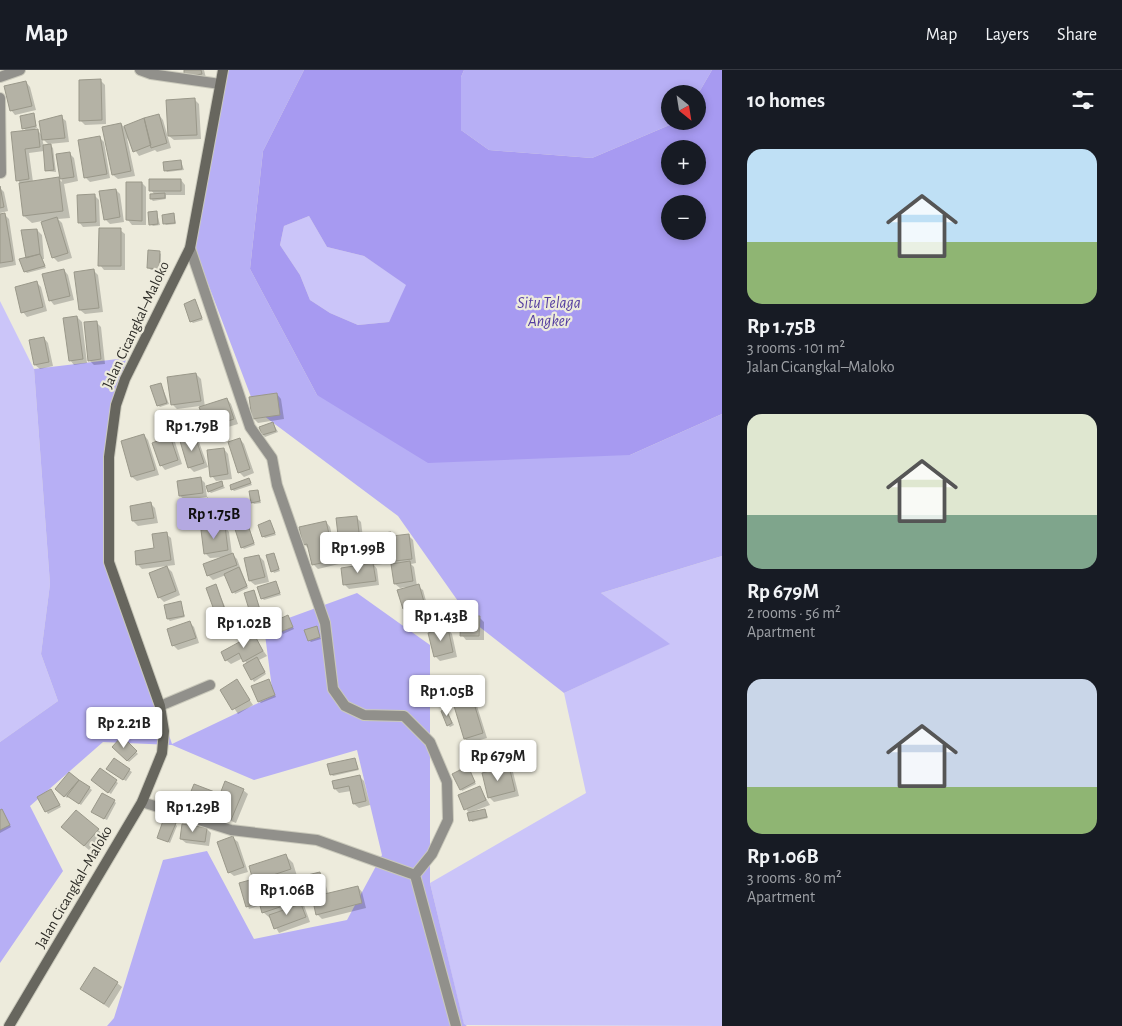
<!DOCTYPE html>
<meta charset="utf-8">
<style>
body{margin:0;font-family:"Alegreya Sans",sans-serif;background:#242831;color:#f1f3f6;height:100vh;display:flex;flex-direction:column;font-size:19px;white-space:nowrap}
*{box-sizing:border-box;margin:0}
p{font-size:16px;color:#9ea1a6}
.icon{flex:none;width:28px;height:28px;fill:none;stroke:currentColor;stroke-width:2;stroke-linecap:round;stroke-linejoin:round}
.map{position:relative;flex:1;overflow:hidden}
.sheet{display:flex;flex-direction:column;background:#171b24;width:400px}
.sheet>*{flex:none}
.needle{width:32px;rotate:150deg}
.buttons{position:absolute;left:661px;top:15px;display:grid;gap:10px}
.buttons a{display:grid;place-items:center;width:45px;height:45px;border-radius:50%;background:#171b24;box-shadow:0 2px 8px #0003;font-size:25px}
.price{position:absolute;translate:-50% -42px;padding:0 11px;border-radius:5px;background:#fff;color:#222;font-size:16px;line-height:32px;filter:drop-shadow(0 1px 2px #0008)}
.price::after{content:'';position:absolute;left:50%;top:30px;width:15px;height:11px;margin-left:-8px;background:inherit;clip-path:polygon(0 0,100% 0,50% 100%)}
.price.on{background:#b4a9e1;color:#111}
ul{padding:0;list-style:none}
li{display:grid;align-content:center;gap:10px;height:265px;padding:0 25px}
li span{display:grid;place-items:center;height:155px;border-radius:15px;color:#555}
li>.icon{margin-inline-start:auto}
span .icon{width:90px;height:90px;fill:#fffc;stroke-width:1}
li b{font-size:21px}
h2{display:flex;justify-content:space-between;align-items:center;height:60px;padding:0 25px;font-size:21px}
header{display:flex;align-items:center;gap:30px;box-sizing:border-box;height:70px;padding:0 25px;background:#171b24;border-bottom:1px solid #363941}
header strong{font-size:24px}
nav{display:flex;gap:28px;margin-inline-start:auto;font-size:18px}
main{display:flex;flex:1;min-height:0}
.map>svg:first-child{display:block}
.green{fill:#cbc5f9}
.forest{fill:#b7aff5}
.water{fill:#a79af1;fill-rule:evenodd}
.shadow{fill:#0003;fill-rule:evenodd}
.building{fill:#b4b2a5;stroke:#9a988a}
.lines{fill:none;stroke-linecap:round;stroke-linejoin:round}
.street-casing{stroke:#cac9bb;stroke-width:12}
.secondary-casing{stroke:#cac9bb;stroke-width:12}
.street{stroke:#91908b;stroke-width:10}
.secondary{stroke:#67665e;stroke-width:10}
.labels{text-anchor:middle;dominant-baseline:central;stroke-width:4.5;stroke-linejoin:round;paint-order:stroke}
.street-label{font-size:15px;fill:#2d2c27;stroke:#edebdc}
.water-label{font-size:16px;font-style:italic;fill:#543da0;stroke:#edebdc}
</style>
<header>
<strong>Map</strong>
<nav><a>Map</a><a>Layers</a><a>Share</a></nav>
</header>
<main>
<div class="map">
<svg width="722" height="956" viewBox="0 0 722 956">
<rect width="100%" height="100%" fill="#edebdc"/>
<path class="green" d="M309,146l18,31 37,9 43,29 -18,37 -31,3 -28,-12 -20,-13 -10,-25 -20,-30 4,-19z
M0,231l34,68 16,215 -9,70 17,47 -58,41z
M722,486v470l-258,-1 -34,-142 156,-90 -22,-100 105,-49 -68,-51z"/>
<path class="forest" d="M222,0h82l-41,81 -13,118 67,126 313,60 92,-41v142l-121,37 69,51 -106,49 -92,-72 -74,-105 -142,-106 -62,-163z
M464,0h248l-14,24h-28v27h9l-87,37 -103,-8 -28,-20v-53z
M126,288l-22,119 6,84 62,183 101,-48 -9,-69 93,-34 73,52v238l34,141 3,2h-360l7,-8 49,-158 44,-9 47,88 93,-19 35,-65 -25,-105 -103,30 -82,-35 -69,-3 -73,64 33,65 -63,92v-221l58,-41 -17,-47 9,-70 -16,-215z"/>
<path class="water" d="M304,0h160l-3,7v53l28,20 103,8 87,-37h19v-27l14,-24h10v344l-92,41 -202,8 -111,-68 -67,-126 13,-118zM670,79h28v27h-28zM670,134h28v27h-28zM309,146l18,31 37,9 42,29 -17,37 -31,3 -28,-12 -20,-13 -10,-25 -20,-30 4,-19z"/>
<path class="shadow" d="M185,0h19l2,8 -16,3z
M101,11l4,4 1,39 -21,1 -5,-5z
M26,12l4,5 6,23 -21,5 -4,-5z
M194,29l5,5 2,35 -27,1 -5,-4z
M34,45l3,13h-2l8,8 18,-19 5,4 3,21 -20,2 4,4 3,24 -10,-1 -2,-20 -15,2 4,29 26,-3 3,3 -5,-27 12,-2 5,5 4,23 -14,3 6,34 -12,1 4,4 10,35 -14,4 -5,-5 -11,-36 -10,2 -8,-7 -4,-33 -2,-3 9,-49 -4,-3zM42,68l8,8 -6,1z
M159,45l4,5 8,28 -14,4 -2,-2 -16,6 -12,-18 8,38 -17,3 -5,-4 8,-51 3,3z
M100,68l4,4 6,36 -20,4 -4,-4z
M181,91l3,9 -17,2 -2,-2z
M181,110l4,5v10h-19v4l-13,2 -2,-2v-4h4l-4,-5z
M142,113l4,4v38h-14l-4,-5z
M0,118l4,4 4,19 -8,2z
M116,120l4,4 4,28 -14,2 -5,-5z
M95,126l4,4 1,26 -17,1 -4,-5z
M157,143l3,12 -7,1 -2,-2z
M4,144l5,5 7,46 -16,3v-53z
M174,145l2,9 -10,1 -2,-2z
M37,160l5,5 2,24h-2l4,9 -19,5 -2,-2 3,-13z
M120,160l5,4v36h-21l-4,-5z
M159,182l2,2v16h-10l-2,-2z
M64,200l4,5 6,25 -20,5 -4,-5z
M94,201l4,4 5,37 -18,2 -5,-4z
M37,213l4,4 6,24 -20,6 -4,-5z
M195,231l8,19 -10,3 -2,-2z
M77,247l5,5 5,41 -13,2 -4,-5z
M96,252l5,5 4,37 -11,1 -5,-5z
M44,268l4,5 5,23 -13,3 -5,-4z
M196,304l5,5 4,28 22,-8 4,5 7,20 -26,8 -4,-4 -8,-22 -23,3 -5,-5z
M161,314l8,20 -9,3 -2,-2z
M277,324l4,5 3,20 -26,4 -5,-5z
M273,353l5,9 -13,5 -2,-2z
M144,365l4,5 11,35 -22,6 -5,-4 -10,-36z
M170,367l5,5 7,22 -17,6 -4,-5z
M195,367l4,5 9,25 -14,5 -5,-5z
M240,369l4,5 10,29 -10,4 -5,-5z
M224,379l4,5 4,25 -16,2 -4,-5z
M201,409l4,4 2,14 -22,3 -5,-4z
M249,409l3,6 -18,6 -2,-2z
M221,412l4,6 -14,5 -2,-2z
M258,421l3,12 -7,1 -2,-2z
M208,429l4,5 6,18 -22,7 -5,-5z
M151,434l4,4 3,15 -20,3 -5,-5 -2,-14z
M356,447l5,5 4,31 -19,3 -5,-5z
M270,452l6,13 -11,3 -2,-2z
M326,452l4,5 9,37 -21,5 -5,-5 -4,-15 -5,-5z
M247,453l8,22 -11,4 -2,-2z
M225,457l4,5 3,22 5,5 11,29 -13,6 -9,-19 -13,5 -5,-5 19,-18 -17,1 -5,-5z
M166,464l5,4 4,27 -33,4 -4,-4 17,-16z
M391,464l3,3 14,-2 5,5 3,23 -5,1 3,3 3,19 6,4 5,18 14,-3 2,2 3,14 -17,4 -6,-17 -16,5 -4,-5 2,-21 -6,1 -5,-4 -3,-21 -18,2 3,4 2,16 -30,4 -4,-4 -3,-16 31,-5 -4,-3z
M273,484l7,17 -6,2 -1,-2z
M259,486l5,5 5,21 -14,3 -5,-4 -5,-22z
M167,497l5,5 8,23 -16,7 -5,-5z
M275,512l6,13 -17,5 -2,-2z
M216,516l10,23 -9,3 -10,-23z
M254,521l8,24 -8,2 -2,-2z
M181,533l4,14 -15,4 -2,-2z
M288,547l6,12 -11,5 -6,-12z
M479,547l5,5v18h-18l-4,-5z
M190,553l4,4 5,16 -21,7 -5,-5z
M316,557l5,12 -10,3 -2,-2z
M448,559l4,5 5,23 -17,4 -5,-5z
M253,566l14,20 -8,4 7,14 -12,8 -10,-16 3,-2 -4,-6 -12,6 -5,-4z
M268,610l8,17 -15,6 -2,-2z
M237,611l16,24 -15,9 -16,-24z
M472,631l5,5 10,32 -17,5 -5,-4 -9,-32z
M446,640l8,15 -4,2 -2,-2z
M122,668l16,16 -9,8 -16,-15z
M510,674l5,5 -1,15 -31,-1 -4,-4z
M355,689l4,11 -26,6 -2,-2z
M114,690l18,12 -6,9 -16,-10z
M509,697l4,5 6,24 -25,6 -5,-5z
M100,699l18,14 -7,11 -17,-12z
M469,700l7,14 -14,7 -1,-2z
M70,703l22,17 -11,15 -12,-9 -2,2 -10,-9z
M359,706l5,5 6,24 -11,3 -5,-4 -3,-13 -12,2 -4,-4z
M479,717l11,18 -16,6h11l3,7 -16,4 -2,-8 -4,-5z
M243,720l5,4 -12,29 -43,-18 -4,-5z
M53,722l8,15 -13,7 -10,-17z
M114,731l2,2 -9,17 -12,-6z
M0,741l3,1 8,15 -11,6z
M175,754l2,2 -7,17 -12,-6z
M207,759l4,4 -2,13 -23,-3 -5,-4z
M98,760l5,4 -14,16 -21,-18z
M233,768l5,4 10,30 -14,4 -5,-4z
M286,786l7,7 4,13 -26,9 2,9 20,-7 7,7 10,28 -31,11 -8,-14 -8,-7 -13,-45z
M319,803l5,5 4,16 30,-7 4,5 4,16 -44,11 -5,-5 -3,-12 -4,1 -5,-5z
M250,811l8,25 -9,3 -9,-25z
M117,913l5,4 -13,21 -28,-19z"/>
<path class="building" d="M184,0h17l1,4 -18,3z
M101,9l1,41 -23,1v-41z
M26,11l6,25 -22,5 -6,-25z
M195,28l2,37 -29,1 -2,-36z
M34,43l2,13 -14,3 -2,-13z
M159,44l8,29 -16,5 -7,-30z
M62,45l3,23 -23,2 -3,-19z
M144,48l7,27 -18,7 -9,-26z
M121,53l10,48 -19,4 -10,-48z
M38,59l2,18 -15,2 4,30 -13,2 -5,-49z
M100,66l7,38 -23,4 -6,-38z
M51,74l3,26 -9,1 -2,-26z
M70,82l4,25 -14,2 -4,-25z
M181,90l1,9 -18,2 -1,-9z
M59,107l4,34 -40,5 -4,-33z
M149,109h32v12h-32z
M126,112h16v39l-16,-1z
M0,116l4,21 -4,1z
M116,119l4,28 -16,3 -5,-29z
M165,123v5l-15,1v-5z
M95,124l1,28 -18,1 -1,-28z
M157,141l1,13 -9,1 -1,-13z
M5,143l8,48 -13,2v-49z
M174,143l1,10 -12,1 -1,-9z
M57,147l11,36 -16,5 -11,-36z
M99,158h22v38h-23z
M37,159l3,25 -14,4 -5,-28z
M148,180l12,1 -1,18 -12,-1z
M40,184l5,12 -21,6 -5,-13z
M64,199l6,27 -21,5 -7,-27z
M94,199l5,39 -20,2 -5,-38z
M37,211l6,26 -22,6 -6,-26z
M195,229l7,19 -12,4 -6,-18z
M77,246l6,43 -14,2 -6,-43z
M97,251l4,38 -13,2 -4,-39z
M44,267l5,25 -15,3 -5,-25z
M196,303l5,28 -30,4 -4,-28z
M161,313l6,20 -10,3 -7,-20z
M277,323l3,22 -28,4 -3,-22z
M227,328l7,21 -27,9 -8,-21z
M273,352l3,9 -14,4 -3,-8z
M144,364l11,36 -24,7 -10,-36z
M170,366l8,24 -18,6 -8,-23z
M195,366l9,27 -16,5 -8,-27z
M240,368l10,31 -12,4 -10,-31z
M224,378l4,26 -18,3 -3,-27z
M201,407l2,16 -24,3 -2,-15z
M249,408l2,5 -20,7 -1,-5z
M222,411l1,5 -15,6 -2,-6z
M258,420l2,11 -9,2 -2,-12z
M208,428l6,19 -24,8 -6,-19z
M151,432l3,16 -22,3 -2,-15z
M357,446l4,33 -21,3 -4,-34z
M270,450l5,13 -13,4 -4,-12z
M326,451l9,39 -23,5 -5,-21 -4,1 -4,-18z
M247,452l7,21 -13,5 -7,-22z
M225,456l3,24 -24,4 -3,-24z
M167,462l4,28 -35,5 -1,-14 19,-3 -2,-14z
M391,462l4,25 -27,4 -4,-25z
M409,464l3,25 -17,2 -3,-25z
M233,483l4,12 -30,11 -4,-12z
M274,483l5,16 -8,3 -5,-17z
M259,485l6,22 -16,4 -5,-23z
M410,491l3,20 -19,3 -3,-20z
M373,493l3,18 -33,4 -2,-17z
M167,496l9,25 -18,7 -9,-25z
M239,497l8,19 -15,7 -8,-19z
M276,511l4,12 -19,6 -4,-12z
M216,514l8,23 -10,3 -8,-22z
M419,514l5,18 -21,7 -6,-19z
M254,520l7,23 -10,3 -7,-23z
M181,531l3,15 -17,3 -3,-14z
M442,533l3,16 -18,4 -4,-16z
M288,545l5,12 -13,5 -5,-11z
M461,546h19l-1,20h-19z
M190,551l6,17 -24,8 -5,-17z
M317,556l3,11 -12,4 -4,-11z
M448,558l5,24 -19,5 -6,-24z
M254,564l9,17 -20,11 -4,-9 -14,8 -4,-9z
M257,587l8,15 -14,8 -8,-15z
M237,609l13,21 -18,10 -12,-20z
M269,609l6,16 -17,7 -7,-16z
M473,630l10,33 -19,6 -10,-33z
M446,639l6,14 -5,3 -6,-15z
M122,666l15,15 -10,10 -15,-14z
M478,672l33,1 -1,17 -32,-1z
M114,688l16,11 -7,11 -17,-11z
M355,688l3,11 -28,6 -3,-11z
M468,696l7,16 -15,8 -8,-16z
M509,696l6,25 -27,7 -6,-25z
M100,698l17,12 -9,13 -17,-13z
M69,702l10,8 -15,17 -9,-8z
M360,705l6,26 -13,3 -4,-18 -15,3 -2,-8z
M79,710l11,7 -11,17 -12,-8z
M225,711l19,8 -13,31 -44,-19 7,-17 26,10z
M480,716l6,14 -22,10 -6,-15z
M51,719l9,16 -15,7 -8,-15z
M102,723l13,7 -11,19 -13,-7z
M2,739l8,16 -10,5v-20z
M485,739l2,8 -18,4 -2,-8z
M76,740l23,19 -15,17 -23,-19z
M164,748l12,5 -8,19 -11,-4z
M182,754l25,4 -2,14 -25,-3z
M233,766l11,31 -16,6 -11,-31z
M286,784l5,15 -27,9 5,16 24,-8 5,15 -36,12 -13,-47z
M320,802l5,22 -21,5 -5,-22z
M250,810l7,24 -11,3 -7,-24z
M358,816l4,17 -46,12 -4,-18z
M301,834l5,13 -32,12 -5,-14z
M94,897l24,15 -14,22 -24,-15z"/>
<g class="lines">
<g class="street-casing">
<path id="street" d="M140,0l11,4 69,10
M0,7l20,-7
M0,28l1,75
M190,178l60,179 22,31 5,27 48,138 8,66 12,17 19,9 40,1 26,26 17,40 1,38 -16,34 -17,21 41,151
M160,636l50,-21
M142,732l89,28 86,10 98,35"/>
</g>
<g class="secondary-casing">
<path id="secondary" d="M9,956l133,-224 20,-49 2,-22 -4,-25 -51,-144v-105l7,-52 9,-26 65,-131 33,-178"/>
</g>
<use href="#street" class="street"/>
<use href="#secondary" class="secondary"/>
</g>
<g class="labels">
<g class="street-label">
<text transform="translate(136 255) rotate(-65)">Jalan Cicangkal–Maloko</text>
<text transform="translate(74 817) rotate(-60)">Jalan Cicangkal–Maloko</text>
</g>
<g class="water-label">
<text x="549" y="233">Situ Telaga<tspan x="549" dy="18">Angker</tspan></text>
</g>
</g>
</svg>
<div class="buttons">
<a><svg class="needle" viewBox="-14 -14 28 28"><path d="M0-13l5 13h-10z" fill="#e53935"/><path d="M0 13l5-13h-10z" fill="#9ea1a6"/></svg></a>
<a>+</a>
<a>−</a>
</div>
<b class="price" style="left:192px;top:382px">Rp 1.79B</b>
<b class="price on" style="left:214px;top:470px">Rp 1.75B</b>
<b class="price" style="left:358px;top:504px">Rp 1.99B</b>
<b class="price" style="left:441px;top:572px">Rp 1.43B</b>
<b class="price" style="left:244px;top:579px">Rp 1.02B</b>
<b class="price" style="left:447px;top:647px">Rp 1.05B</b>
<b class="price" style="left:124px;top:679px">Rp 2.21B</b>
<b class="price" style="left:498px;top:712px">Rp 679M</b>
<b class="price" style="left:193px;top:763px">Rp 1.29B</b>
<b class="price" style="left:287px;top:846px">Rp 1.06B</b>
</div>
<section class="sheet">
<h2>10 homes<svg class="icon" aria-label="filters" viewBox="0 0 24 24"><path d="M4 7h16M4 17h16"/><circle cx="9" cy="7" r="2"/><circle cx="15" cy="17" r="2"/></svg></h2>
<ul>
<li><span style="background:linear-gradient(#bfe0f5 60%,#8fb573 0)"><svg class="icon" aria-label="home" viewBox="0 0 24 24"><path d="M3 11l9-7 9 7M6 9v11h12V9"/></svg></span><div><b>Rp 1.75B</b><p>3 rooms · 101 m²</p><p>Jalan Cicangkal–Maloko</p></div></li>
<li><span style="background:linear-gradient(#dfe7d0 65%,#7fa58c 0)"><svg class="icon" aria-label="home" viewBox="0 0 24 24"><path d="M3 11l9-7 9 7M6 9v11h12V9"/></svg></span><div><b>Rp 679M</b><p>2 rooms · 56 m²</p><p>Apartment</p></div></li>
<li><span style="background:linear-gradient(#c9d6e8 70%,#8fb573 0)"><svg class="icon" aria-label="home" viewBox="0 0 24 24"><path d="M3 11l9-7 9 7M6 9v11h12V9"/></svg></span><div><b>Rp 1.06B</b><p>3 rooms · 80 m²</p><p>Apartment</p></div></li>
</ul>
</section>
</main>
